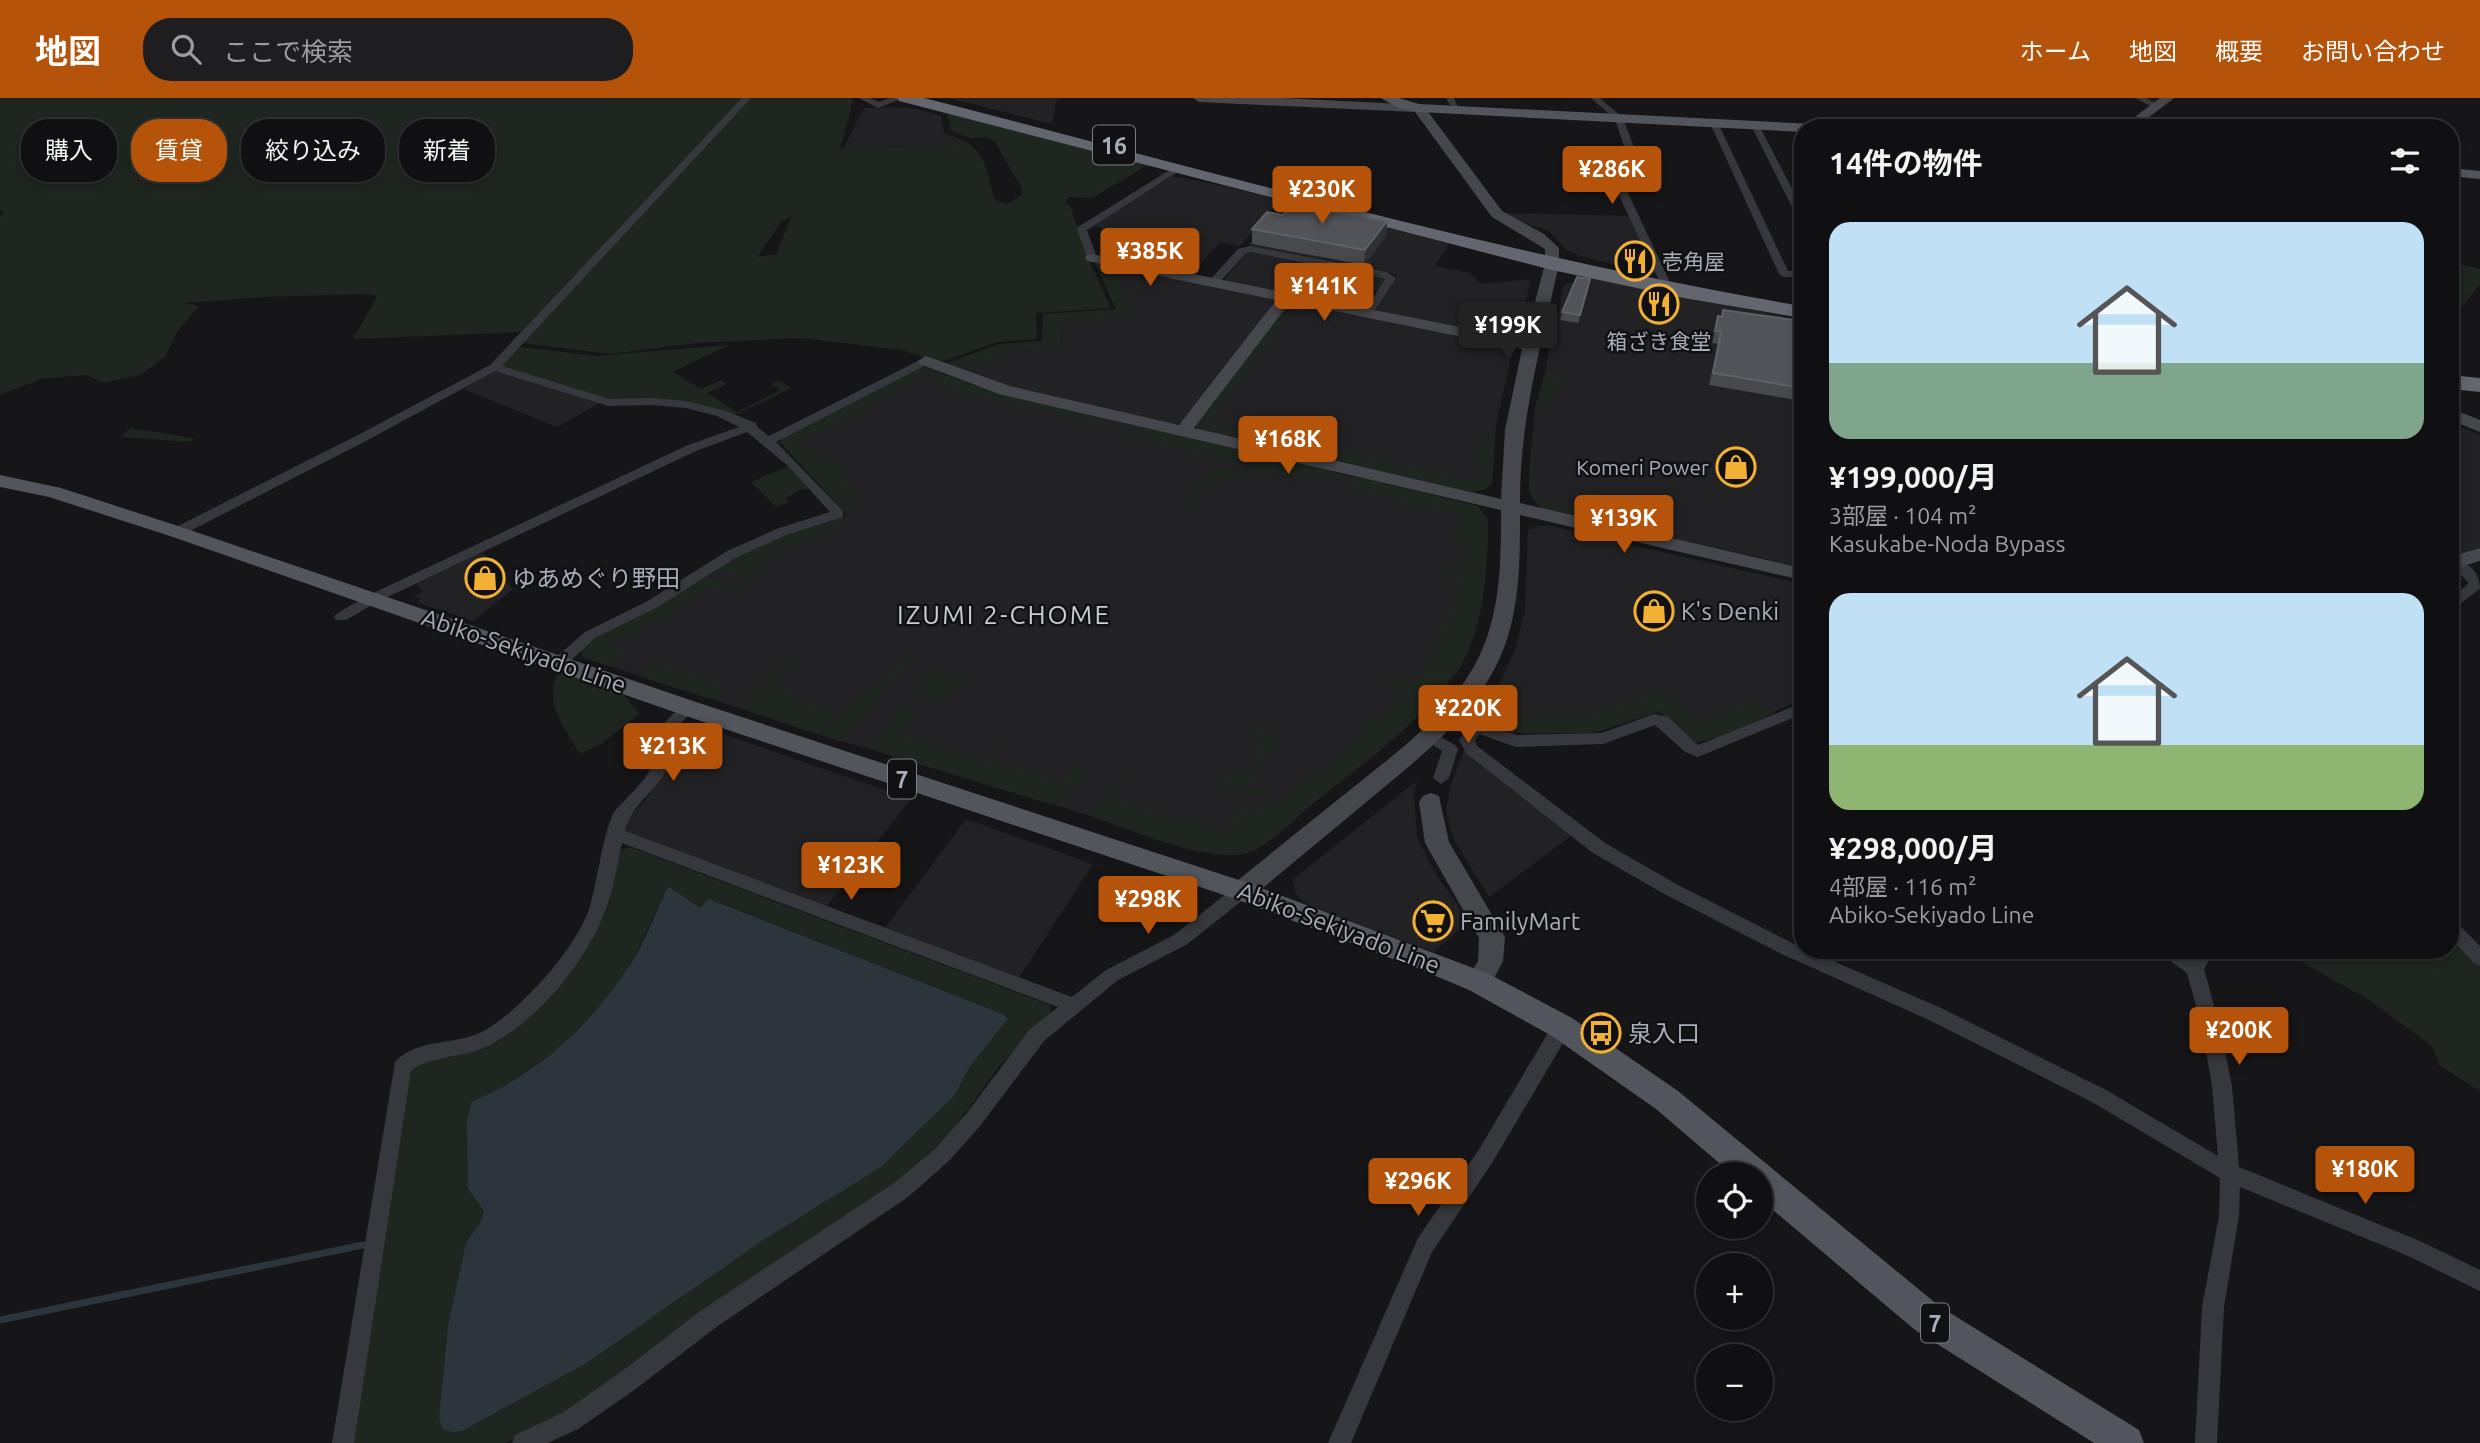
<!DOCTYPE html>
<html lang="ja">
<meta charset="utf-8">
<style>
body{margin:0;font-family:Ubuntu,"Noto Sans JP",sans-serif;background:#1e1e20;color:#f1f3f6;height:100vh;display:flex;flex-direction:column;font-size:26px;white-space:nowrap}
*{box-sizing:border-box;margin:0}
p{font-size:23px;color:#9c9d9f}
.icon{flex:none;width:38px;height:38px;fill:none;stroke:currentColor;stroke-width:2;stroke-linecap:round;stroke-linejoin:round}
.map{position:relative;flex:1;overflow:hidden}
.sheet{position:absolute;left:1794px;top:21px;width:665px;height:840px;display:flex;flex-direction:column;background:#101012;border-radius:28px;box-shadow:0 4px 10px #0003,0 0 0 2px #303032}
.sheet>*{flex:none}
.guide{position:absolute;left:21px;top:21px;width:665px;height:63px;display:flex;gap:14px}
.fabs{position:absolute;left:1696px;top:1064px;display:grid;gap:14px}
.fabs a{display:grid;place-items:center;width:77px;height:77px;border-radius:50%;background:#101012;box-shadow:0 4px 10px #0003,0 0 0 2px #303032;font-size:35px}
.price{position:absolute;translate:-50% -60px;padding:0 16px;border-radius:7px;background:#b45309;color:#fff;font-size:23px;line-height:46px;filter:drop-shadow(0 2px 4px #0008)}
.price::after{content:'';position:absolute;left:50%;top:42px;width:21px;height:16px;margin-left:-10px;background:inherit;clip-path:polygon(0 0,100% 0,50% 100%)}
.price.active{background:#222;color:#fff}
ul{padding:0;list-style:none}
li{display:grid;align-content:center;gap:14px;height:371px;padding:0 35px}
li span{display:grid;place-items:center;height:217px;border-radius:21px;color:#555}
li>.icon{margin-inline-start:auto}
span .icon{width:126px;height:126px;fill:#fffc;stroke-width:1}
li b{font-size:30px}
h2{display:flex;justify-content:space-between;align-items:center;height:84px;padding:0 35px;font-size:30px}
.chip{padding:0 24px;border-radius:28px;background:#101012;box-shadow:0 4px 10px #0003,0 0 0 2px #303032;font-size:24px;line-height:63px}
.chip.active{background:#b45309;color:#fff}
header{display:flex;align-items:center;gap:42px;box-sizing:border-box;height:98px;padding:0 35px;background:#b45309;color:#fff}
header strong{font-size:33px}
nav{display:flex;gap:38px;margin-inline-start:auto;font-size:24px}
.search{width:490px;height:63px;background:#1e1e20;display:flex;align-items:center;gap:18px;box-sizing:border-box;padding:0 24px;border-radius:28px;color:#9c9d9f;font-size:26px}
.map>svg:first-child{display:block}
.built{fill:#222225}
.green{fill:#1e261f;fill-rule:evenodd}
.water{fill:#2c353c}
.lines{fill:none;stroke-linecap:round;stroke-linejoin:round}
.stream{stroke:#2c353c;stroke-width:7}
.street{fill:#37383d;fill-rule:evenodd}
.secondary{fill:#45474d;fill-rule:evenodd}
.primary{fill:#53555c;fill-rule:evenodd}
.highway{fill:#63666e;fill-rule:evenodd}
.wall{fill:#47494d}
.shaded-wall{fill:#2f3033}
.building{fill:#525359;stroke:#5f6168;stroke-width:2}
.labels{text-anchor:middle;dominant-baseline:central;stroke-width:5;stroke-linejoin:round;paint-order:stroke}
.far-poi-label{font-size:21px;fill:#a8adb8;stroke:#111113;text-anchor:start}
.shield{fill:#111113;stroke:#7b7e86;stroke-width:2}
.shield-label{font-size:23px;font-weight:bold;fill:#a8adb8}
.poi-label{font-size:24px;fill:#a8adb8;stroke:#111113;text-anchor:start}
.street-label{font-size:24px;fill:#a8adb8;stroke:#111113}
.neighbourhood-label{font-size:26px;letter-spacing:2px;fill:#c9ccd4;stroke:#111113}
</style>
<header>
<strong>地図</strong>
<div class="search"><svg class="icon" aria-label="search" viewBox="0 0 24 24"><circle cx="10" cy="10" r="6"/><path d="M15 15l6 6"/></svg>ここで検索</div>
<nav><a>ホーム</a><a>地図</a><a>概要</a><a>お問い合わせ</a></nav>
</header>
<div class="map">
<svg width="2480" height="1345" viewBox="0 0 2480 1345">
<rect width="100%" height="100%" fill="#161618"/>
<path class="built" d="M949,0h108l-5,26z
M891,9l27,2 23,7 3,17 21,8 -10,5 -112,3 21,-41z
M1172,78l57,11 51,13 -40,46 -20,-4 -29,32 -93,-20 23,-21 -28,-7z
M1285,103l164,43 -14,22 35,7 10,11 51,-5 -13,55 -11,3 -128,-25 -3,-3 22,-34 -147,-28 -2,-3z
M1503,115l129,3 24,58 -76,-18 -15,-7 -16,-18 -31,-10z
M1248,153l106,20 -23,31 -108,-21z
M1112,167l158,33 4,4 -91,120 -12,3 -141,-33 -72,-22 50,-17 52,-4 1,-26 76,-7z
M1591,180l211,42v247l-260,-58 -9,-9 -4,-9 1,-32 5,-51 11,-38 4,-33 9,-24 3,-24 4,-5z
M1294,205l211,41 7,8 -16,74 -4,57 -6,6 -101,-17 -185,-40z
M926,268l33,15 68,19 451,106 10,14v8l-3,57 -10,45 -15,38 -33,39 -50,46 -123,97 -26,5 -27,-3 -231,-75 -130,-36 -258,-84 154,-101 54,-23 57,-18 -67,-73z
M497,271l105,33 -45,25 -94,-38z
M2450,324l30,13v113l-30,9z
M1538,428h12l252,58v115l-78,36 -26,7 -9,-2 -29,-29 -60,20 -13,2h-74l-34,-13 -1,-7 22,-30 15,-33 10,-39 3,-81z
M478,456h6l29,35 -40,32 -55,-18 2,-4 -6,-3 8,-4 -6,-8z
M689,625l25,8 197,68 -85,108 -201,-75 5,-17 11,-10 21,-27 12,-32 -2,-12 8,-10z
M1465,650l110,85 -86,64 -34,-55 -9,-30 4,-25z
M1418,682l-4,14 3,43 20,39 32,45 -35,31 -116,-41 -19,-13 -4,-6 -3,-12z
M966,721l127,45 -75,115 -133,-51z"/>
<path class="green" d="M0,0h851l2,3 -13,48 115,-3 10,-5c24,15 22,35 30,59l11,4 16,-9v-6l-27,-47 -8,-5 -17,1 -19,-7 -4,-18 201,52 -56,33 -24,-1 -3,7 5,1 17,51 24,52 -75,5 1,26 -40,3 -59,21 -35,-13 -103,-12 -104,5 -86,11 -88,-11 58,-69 -5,1 -54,57 -168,7 24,-43 -12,-2 -102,3 -78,6 14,3 -22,26 -12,25 -25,18 -36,8 -18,-8 -45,4 -41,16v-177l4,-7h-4zM792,118l-16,38 -19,3 24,-35z
M1099,164l13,3 26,51 -77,7 -1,26 -52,4 -50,17 -11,-4v-3l52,-19 43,-3 1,-27 73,-5 -21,-46z
M2450,164l30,7v15l-30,38z
M1354,173l29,6 2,2 -7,12 -33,-7z
M1297,205l-88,119 267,59 10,-18 -13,-4 13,-23 9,1 -3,46 -6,6 -14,3 -272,-60 -5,-7 90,-120z
M729,247l-56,27 28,17 20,-9 6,4 -19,9 29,19 43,-22 -9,-6 8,-4 12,8 -58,28 -31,-11 -89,-4 -114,-34 20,-20 78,9z
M921,268l13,4 -55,29 -21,21 -12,-3 -44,23 4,4 -2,3 7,2 12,13 19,1 -6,10 11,3 -6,6 23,7 -10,10 7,2 -34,33 -17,3 -20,9 -34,34 -40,-11c40,-26 86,-40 131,-54l-67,-73 2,-4z
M946,277l45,16 114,27 -5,6 -172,-40z
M1544,278l29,6 -2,5 -9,-2 -10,17 4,3 -19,-3z
M1135,327l197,46 -3,5 -16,5 -187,-45z
M130,330l63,10 1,1 -4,3 -69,-5z
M1530,363l14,3h-10l1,31 6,2 -1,5 29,7 3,-6 10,-4 2,-8 25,5 -2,3 -26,5 -10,12 -29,-7 -13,-18z
M788,368l21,23h-7l-16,9 3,4 -13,5 -25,-25z
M1211,368l35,9 -4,4c-18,-3 -41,0 -47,21l12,13 -25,-6z
M1354,378l124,30c15,18 9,38 8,61 -2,34 -8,72 -27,101 -37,54 -94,94 -144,134 -18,15 -47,45 -68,51 -38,12 -120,-25 -159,-38l24,-33 19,-5 -14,23 110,34 14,-25 7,3 23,-4 80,-65 5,-9 6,1 9,-19 11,3 15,-30 -11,-3 4,-9 27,7 46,-101 -25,-7 2,-8 16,4 11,-25 -15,-4 11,-26 -104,-26 -6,-8z
M1615,409l6,6 -3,13 -35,-8 5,-7z
M704,479l40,11 -7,7 -25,-7 -33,22 -71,36 19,8 -16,13 -29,-10v-7l12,-12z
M823,526l-40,46c-1,31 28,36 51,44l-18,20 -77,-26z
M910,555l2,6 -71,82 -20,-6 34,-37 25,-13z
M655,565l72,24 -13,13 -73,-23z
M935,571l33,10 -19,22 -34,-8z
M558,572l64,23 18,21 -39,30 -21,10c-16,-28 -37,-51 -22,-84z
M1506,575l4,1 -11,29 10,3 -2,8 6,4 81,-3 64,-22 15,3 26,26 58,-22 17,13c-16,7 -67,34 -82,27 -12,-5 -22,-20 -32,-29l-60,20 -13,2h-74l-34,-13 -1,-7z
M903,610l11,3 3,5 -15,20 88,28 17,-23 5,-1 -16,22 67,22 15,-22 7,11 -25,34 -191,-58z
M1244,627l34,10 -27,51 15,5c-16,8 -37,-3 -54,-8l2,-3c36,1 64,-26 30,-55z
M630,749l420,158 1,8 -50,51 -66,90 -35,30 -332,229 -63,30h-154l60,-372c13,-14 49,-13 70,-23 32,-16 109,-100 124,-134 8,-18 10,-43 14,-63zM668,788l32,22 10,-9 293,115 5,5 -37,46 -17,31 -73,71 -116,72 -180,125 -123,67 -23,-13 9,-93 18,-82 14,-20 4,-12 -12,-110c10,-4 21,-7 30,-12 44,-20 109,-88 131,-131 13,-23 23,-48 35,-72z
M2450,844l30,17v132l-41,-26 -7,-19 -63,-46 -89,-50h170z"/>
<path class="water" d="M668,788l32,22 9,-9 294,115 5,5 -37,46 -17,31 -73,71 -116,72 -180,125 -123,67 -10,1 -9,-3 -4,-11 9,-93 18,-82 14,-20 4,-12 -16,-23 -1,-67 5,-20c67,-26 120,-78 159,-138 15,-23 25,-52 37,-77z"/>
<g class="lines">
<path class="stream" d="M0,1222l363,-75"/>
<path class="street" d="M742,0h9l-249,268 107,33 43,-1 34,3 40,10 30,12 1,4 12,9 153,-77h8v4l-154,79 67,69v6l-54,17 -52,23 -81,51 -61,30 -31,29h-10l-2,-4 2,-4 31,-27 61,-30 81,-51 52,-23 51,-16 -42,-46 -41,-34 -51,19 -319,151 -31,18h-10l-2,-3 2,-3 31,-18 321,-151 51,-18 -22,-11 -31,-8 -34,-3 -44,1 -113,-35 -129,70 -184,94h-10v-6l186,-94 132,-70z
M859,0h11l9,4 11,-4h13l-25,10z
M1446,0h8l6,14h-6z
M1591,0h9l23,20 15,40 -12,31 43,91 -1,2 -9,-2 -43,-91 12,-31 -13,-39z
M2135,0h11l15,8 -7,2z
M1714,22l4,3 70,148h14v6h-18l-5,-3 -69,-151z
M1752,25l7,2 43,83v12l-5,-3 -46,-92z
M1176,68l8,2 -97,62 10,28 -9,2 -11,-31 1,-2z
M1250,148l136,26 10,6 -24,37 -4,1 -5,-3 22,-34 -2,-1 -133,-26 -4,1 -28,31h-8v-4l28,-31z
M2456,461c15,5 24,15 24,30l-30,22v-12l19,-16 -19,-19 1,-4z
M688,605l8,5 -26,26c8,53 -35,57 -45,97l447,166 34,-27 68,-35 62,-49 6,-2 6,2 3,5 -3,5 -62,49 -68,35 -74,61 -64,85 -31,35 -41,36 -193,131 -78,60 -59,41 -30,14h-36l3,-8 47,-22 59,-41 78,-60 195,-129 41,-34 31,-35 64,-85 28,-22 -436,-164c-5,22 -8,47 -17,69 -20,52 -72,115 -124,137 -19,8 -58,9 -70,22l-57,372h-22l63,-381c24,-26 65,-15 94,-34 35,-23 89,-81 101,-122 8,-28 12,-67 23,-92 3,-6 10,-11 14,-16 21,-22 32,-33 27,-65l29,-29z
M1802,605v11l-104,43 -13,-5 -30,-27 -52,19 -87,3 -37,-13 -4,6 2,6 128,97 73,42 124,63v2h6l133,58 165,82 112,66 -6,-70 -10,-59 -15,-54 -25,-18 -3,-5h23l10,8 5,-8h18l-11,19 16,58 12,59 7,81 181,74 60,29v21l-74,-36 -166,-68 -1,29 -15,91 -7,136h-22l7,-136 17,-91 1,-38 -128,-76 -163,-82 -145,-65 -118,-60 -73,-42 -127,-100 -7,-13 8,-11 -22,-16 3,-4h10l23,14 36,12 85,-2 52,-19 14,3 30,28z
M1430,633l25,14 3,4 -9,29 -8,6 -8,-6 9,-27 -20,-14z
M2450,822l6,2 24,24v19l-6,-2 -24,-25z
M1562,921l7,2 2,6 -2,6 -77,130 -60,89 -81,191h-23l90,-205 60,-87 77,-130z"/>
<path class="secondary" d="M1193,0h89l141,7 79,106 42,23 15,14v16c-18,83 -39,152 -39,239l282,65v12l-282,-65c0,40 0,82 -12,121 -22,73 -87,120 -143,167 -38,32 -76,63 -114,95l-9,3 -9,-3 -3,-7 3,-7c39,-31 78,-63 117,-94 53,-43 114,-85 137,-153 14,-40 14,-84 14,-127l-502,-116 -79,-30 -2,-3 8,-5 84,30 169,39 97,-125 -184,-38 -5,-1 -2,-3 2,-3 5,-1 433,86 20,-76v-15l-53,-32 -77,-105 -216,-10zM1290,204l232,47 -17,81 -4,69 -307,-71z
M2160,0h14l-39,30h-15z
M2450,310l30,12v12l-30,-12z
M2480,450v13l-30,9v-13z
M1431,695l8,3 10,46 56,95 -2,24 -15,29 -9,3 -9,-3 -4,-8 12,-21 1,-23 -54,-95 -6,-41 4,-6z"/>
<path class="primary" d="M1381,0h18l20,6 393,20 7,4h-17v4l-383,-20 -21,-4z
M2450,70l30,3v8l-30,-3z
M0,377l61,13 123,40 512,174 555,182 238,90 83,44 106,73 261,215 200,124 5,13h-50l-179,-113 -155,-131v-25h-28l-76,-65 -104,-73 -83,-46 -50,-21 -186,-71 -553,-184 -510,-178 -121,-39 -49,-10z"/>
<path class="highway" d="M897,0h27c291,74 581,158 878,208v12l-118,-20 -132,-28 -653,-169z
M2450,277l30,3v14l-30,-3z"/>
</g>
<path class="wall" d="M1327,109l-1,3 61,11 -1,15 -22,29 -112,-21v-15l31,-14z
M1589,189l-11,36 -18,-3 2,-8z
M1718,218l84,5v80l-93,-16 9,-41 -6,-1z"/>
<path class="shaded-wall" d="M1387,123l-1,15 -22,29 1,-15z"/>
<path class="building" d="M1295,103l32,6 -3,3 63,11 -22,29 -113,-21 15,-17 16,3z
M1577,179l13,2 -10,36 -18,-3z
M1723,212l79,11v67l-89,-15 8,-41 -6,-1 3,-15 4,1z"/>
<defs>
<g id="restaurant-ring" transform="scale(2.0125)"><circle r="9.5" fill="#111113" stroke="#f2b134" stroke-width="1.5"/><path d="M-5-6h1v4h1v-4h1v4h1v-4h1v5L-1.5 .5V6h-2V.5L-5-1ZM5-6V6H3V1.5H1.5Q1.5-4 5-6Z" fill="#f2b134"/></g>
<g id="shop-ring" transform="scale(2.0125)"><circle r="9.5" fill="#111113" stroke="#f2b134" stroke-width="1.5"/><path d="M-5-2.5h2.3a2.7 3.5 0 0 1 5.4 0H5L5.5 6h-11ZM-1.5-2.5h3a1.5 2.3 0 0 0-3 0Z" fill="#f2b134"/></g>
<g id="supermarket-ring" transform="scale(2.0125)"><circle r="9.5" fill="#111113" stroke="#f2b134" stroke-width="1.5"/><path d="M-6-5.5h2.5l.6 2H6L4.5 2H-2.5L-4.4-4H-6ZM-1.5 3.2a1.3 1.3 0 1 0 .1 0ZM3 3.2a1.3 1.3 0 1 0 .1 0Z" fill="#f2b134"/></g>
<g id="bus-ring" transform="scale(2.0125)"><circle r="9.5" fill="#111113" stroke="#f2b134" stroke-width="1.5"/><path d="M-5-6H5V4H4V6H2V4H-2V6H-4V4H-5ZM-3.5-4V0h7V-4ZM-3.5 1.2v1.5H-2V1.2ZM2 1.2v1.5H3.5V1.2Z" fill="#f2b134"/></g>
</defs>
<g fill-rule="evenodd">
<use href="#restaurant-ring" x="1635" y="163"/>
<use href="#restaurant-ring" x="1659" y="206"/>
<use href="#shop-ring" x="1736" y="369"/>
<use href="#shop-ring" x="485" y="480"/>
<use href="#shop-ring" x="1654" y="513"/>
<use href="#supermarket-ring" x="1433" y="823"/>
<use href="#bus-ring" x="1601" y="935"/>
</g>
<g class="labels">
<g class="far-poi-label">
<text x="1662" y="163">壱角屋</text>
<text x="1659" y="243" text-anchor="middle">箱ざき食堂</text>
<text x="1709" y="369" text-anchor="end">Komeri Power</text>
</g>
<g class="shield">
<rect x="1093" y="27.5" width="42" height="39" rx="5"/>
<rect x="888" y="661.5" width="28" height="39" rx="5"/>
<rect x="1921" y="1205.5" width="28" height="39" rx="5"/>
</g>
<g class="shield-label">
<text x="1114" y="47">16</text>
<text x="902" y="681">7</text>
<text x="1935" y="1225">7</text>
</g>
<g class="poi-label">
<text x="512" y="480">ゆあめぐり野田</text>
<text x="1681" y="513">K's Denki</text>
<text x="1460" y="823">FamilyMart</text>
<text x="1628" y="935">泉入口</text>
</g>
<g class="street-label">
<text transform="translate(524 553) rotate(19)">Abiko-Sekiyado Line</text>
<text transform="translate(1339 830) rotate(21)">Abiko-Sekiyado Line</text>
</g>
<g class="neighbourhood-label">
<text x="1004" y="516">IZUMI 2-CHOME</text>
</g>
</g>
</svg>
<div class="fabs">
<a><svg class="icon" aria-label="locate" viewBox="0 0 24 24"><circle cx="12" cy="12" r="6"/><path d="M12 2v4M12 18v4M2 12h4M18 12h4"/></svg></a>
<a>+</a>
<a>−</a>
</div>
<b class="price" style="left:1612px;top:108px">¥286K</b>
<b class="price" style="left:1322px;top:128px">¥230K</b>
<b class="price" style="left:1150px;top:190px">¥385K</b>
<b class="price" style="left:1324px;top:225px">¥141K</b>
<b class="price active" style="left:1508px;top:264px">¥199K</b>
<b class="price" style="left:1288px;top:378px">¥168K</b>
<b class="price" style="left:1624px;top:457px">¥139K</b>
<b class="price" style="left:1468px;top:647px">¥220K</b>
<b class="price" style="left:673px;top:685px">¥213K</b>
<b class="price" style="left:851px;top:804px">¥123K</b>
<b class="price" style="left:1148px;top:838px">¥298K</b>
<b class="price" style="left:2239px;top:969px">¥200K</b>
<b class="price" style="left:2365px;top:1108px">¥180K</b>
<b class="price" style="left:1418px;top:1120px">¥296K</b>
<div class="guide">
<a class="chip">購入</a>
<a class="chip active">賃貸</a>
<a class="chip">絞り込み</a>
<a class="chip">新着</a>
</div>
<section class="sheet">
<h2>14件の物件<svg class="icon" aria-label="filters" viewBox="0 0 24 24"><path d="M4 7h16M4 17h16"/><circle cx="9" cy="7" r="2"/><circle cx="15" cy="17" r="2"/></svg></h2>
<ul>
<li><span style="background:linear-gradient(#bfe0f5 65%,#7fa58c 0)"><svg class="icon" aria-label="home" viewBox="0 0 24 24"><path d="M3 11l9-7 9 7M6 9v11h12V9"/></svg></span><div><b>¥199,000/月</b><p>3部屋 · 104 m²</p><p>Kasukabe-Noda Bypass</p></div></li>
<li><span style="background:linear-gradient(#bfe0f5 70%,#8fb573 0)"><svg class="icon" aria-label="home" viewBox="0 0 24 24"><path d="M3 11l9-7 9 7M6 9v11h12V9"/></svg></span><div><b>¥298,000/月</b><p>4部屋 · 116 m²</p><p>Abiko-Sekiyado Line</p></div></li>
</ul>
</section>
</div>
